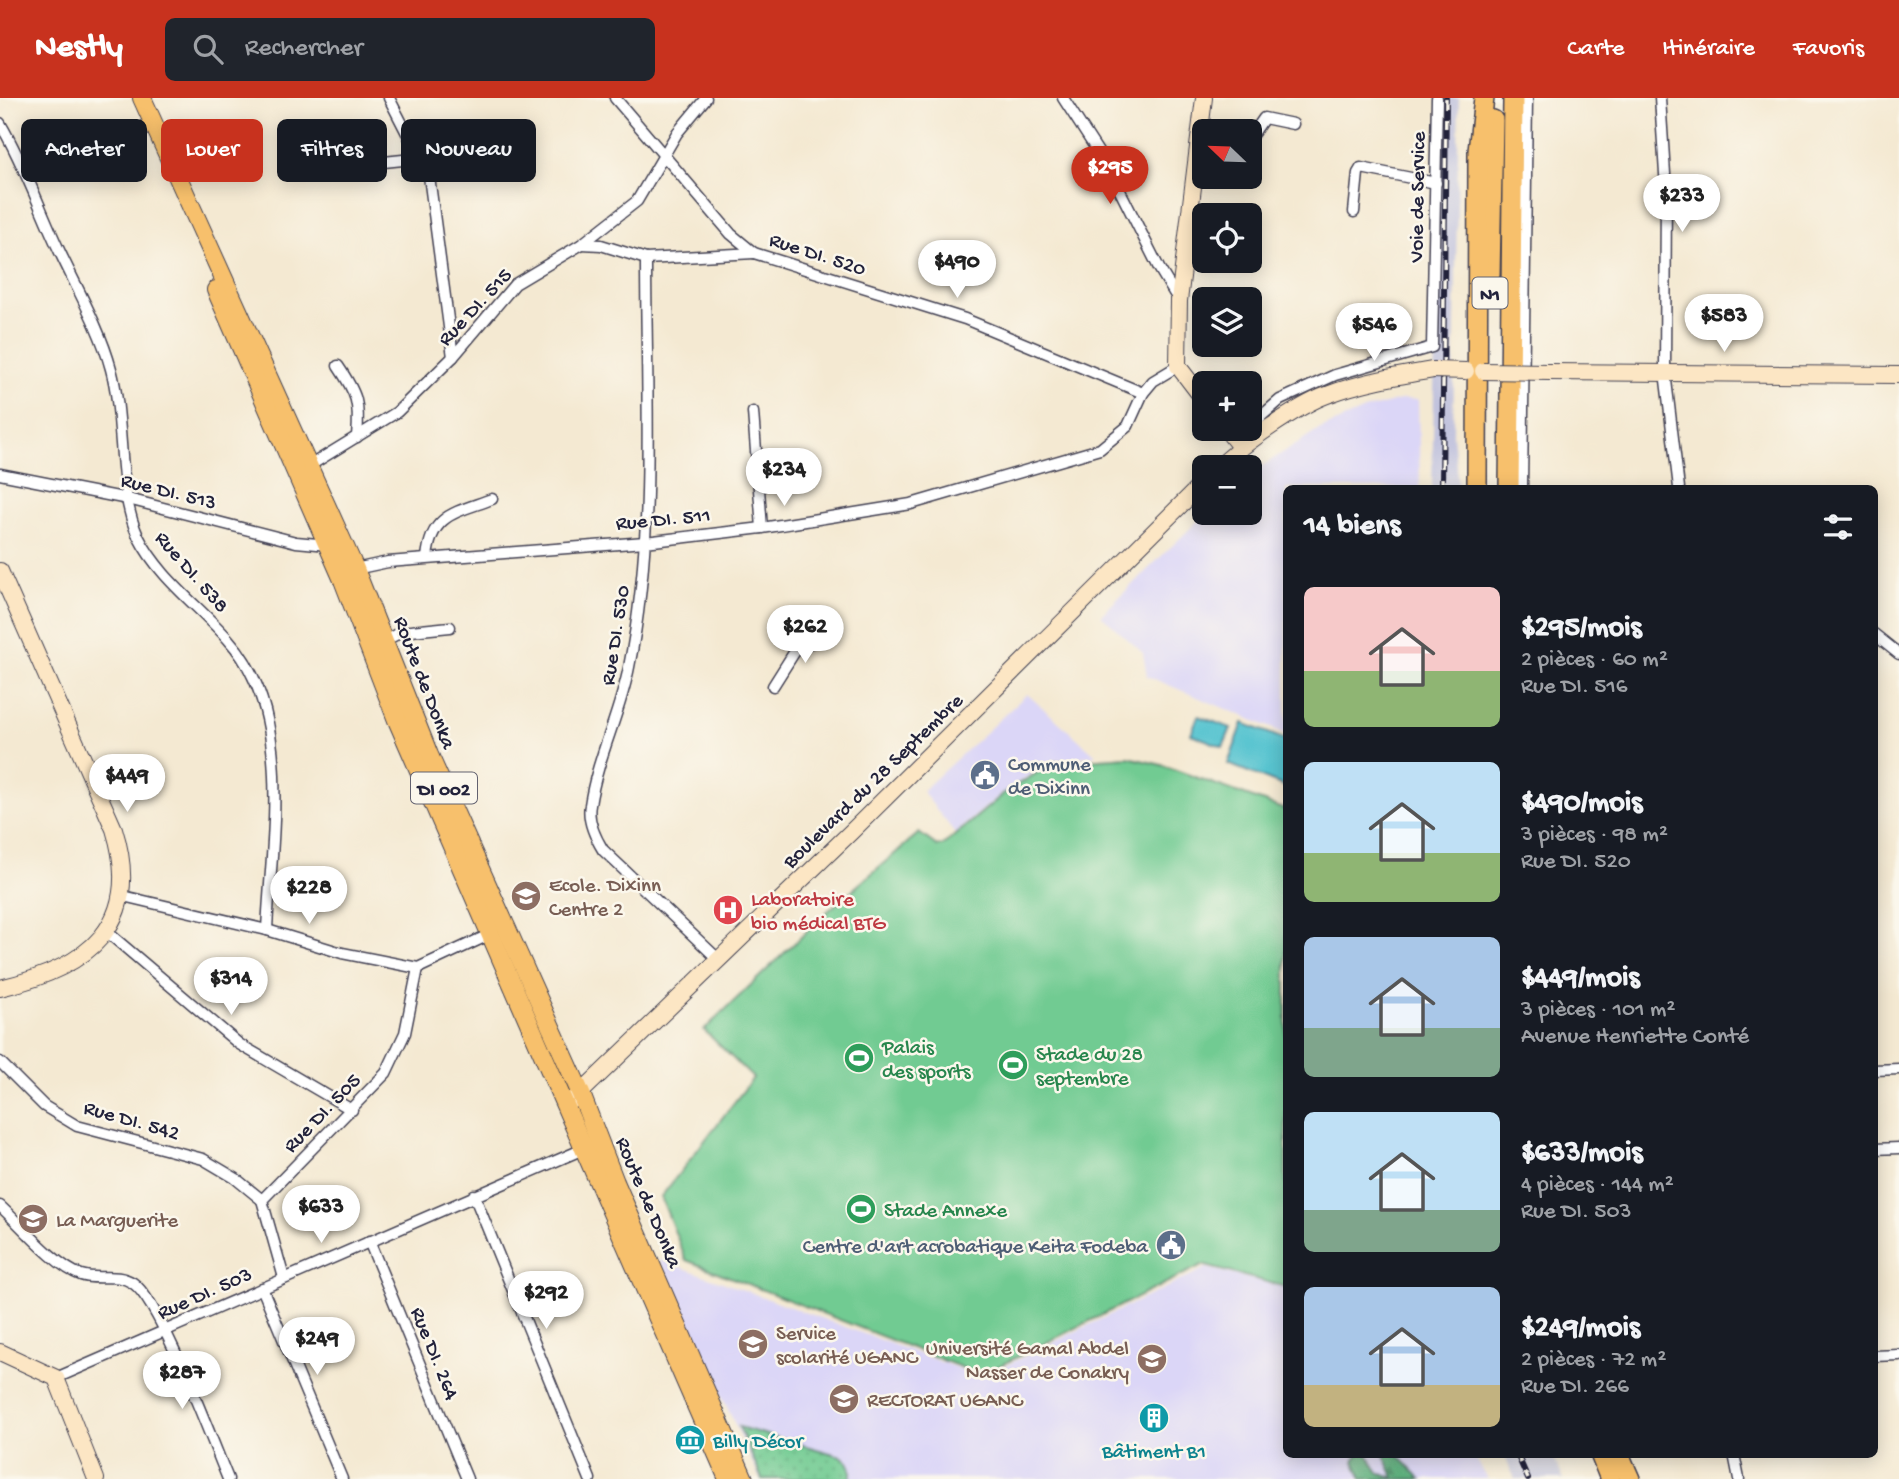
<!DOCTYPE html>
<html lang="fr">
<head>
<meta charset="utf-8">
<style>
  :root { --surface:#171b24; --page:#20242c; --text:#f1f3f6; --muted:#9ea1a6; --accent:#c8321e }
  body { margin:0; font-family:"Gochi Hand",sans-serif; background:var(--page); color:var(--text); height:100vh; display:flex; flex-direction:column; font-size:26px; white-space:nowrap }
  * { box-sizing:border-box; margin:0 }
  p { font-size:23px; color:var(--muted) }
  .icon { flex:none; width:38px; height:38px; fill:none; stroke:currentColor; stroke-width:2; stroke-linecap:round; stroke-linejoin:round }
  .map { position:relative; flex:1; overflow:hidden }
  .side { position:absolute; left:1283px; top:387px; width:595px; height:973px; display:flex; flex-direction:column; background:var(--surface); border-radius:10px; box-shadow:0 4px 18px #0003 }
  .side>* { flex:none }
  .banner { position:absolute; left:21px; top:21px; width:665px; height:63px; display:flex; gap:14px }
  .needle { width:46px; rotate:293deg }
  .buttons { position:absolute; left:1192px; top:21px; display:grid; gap:14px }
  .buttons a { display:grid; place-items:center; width:70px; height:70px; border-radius:10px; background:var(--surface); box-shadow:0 4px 18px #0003; font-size:35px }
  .price { position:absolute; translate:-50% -60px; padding:0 16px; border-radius:24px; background:#fff; color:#222; font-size:23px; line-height:46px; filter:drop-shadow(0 2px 4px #0008) }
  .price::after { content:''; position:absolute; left:50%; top:42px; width:21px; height:16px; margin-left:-10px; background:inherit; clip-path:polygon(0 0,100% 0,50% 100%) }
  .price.active { background:var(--accent); color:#fff }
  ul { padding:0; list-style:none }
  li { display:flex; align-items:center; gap:21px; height:175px; padding:0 21px }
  li span { display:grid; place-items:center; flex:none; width:196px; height:140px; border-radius:10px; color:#555 }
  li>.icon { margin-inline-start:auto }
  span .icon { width:84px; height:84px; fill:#fffc; stroke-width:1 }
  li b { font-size:30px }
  h2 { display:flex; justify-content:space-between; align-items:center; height:84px; padding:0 21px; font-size:30px }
  .pill { padding:0 24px; border-radius:10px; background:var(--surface); box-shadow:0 4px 18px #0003; font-size:24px; line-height:63px }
  .pill.active { background:var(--accent); color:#fff }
  header { display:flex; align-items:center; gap:42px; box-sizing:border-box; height:98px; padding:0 35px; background:var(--accent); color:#fff }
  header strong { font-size:33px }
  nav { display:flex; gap:38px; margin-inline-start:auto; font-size:24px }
  .search { width:490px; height:63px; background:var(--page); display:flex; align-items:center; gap:18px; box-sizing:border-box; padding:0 24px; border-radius:10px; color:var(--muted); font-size:26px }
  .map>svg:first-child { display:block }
  .built { fill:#dbd6f7 }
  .railway { fill:#c1c2dd }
  .forest { fill:url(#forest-firs); stroke:#3f685c; stroke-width:2 }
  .park { fill:url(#park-dots); stroke:#4a7666; stroke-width:2 }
  .pitch { fill:#71cb92; stroke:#4a7666; stroke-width:2 }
  .water { fill:#58c4d0; stroke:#3d7386; stroke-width:2 }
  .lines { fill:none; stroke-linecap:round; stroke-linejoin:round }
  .street-casing { stroke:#424052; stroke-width:13 }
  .secondary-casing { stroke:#424052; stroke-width:18 }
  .primary-casing { stroke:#424052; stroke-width:20 }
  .highway-casing { stroke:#424052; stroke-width:22 }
  .street { stroke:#fff; stroke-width:10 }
  .secondary { stroke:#fce6c4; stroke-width:16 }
  .primary { stroke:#f7c06c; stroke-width:18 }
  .highway { stroke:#f7c06c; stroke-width:19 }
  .rail-casing { stroke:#22223b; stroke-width:6 }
  .rail { stroke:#fbf7ec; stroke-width:3.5; stroke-dasharray:10; stroke-linecap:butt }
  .secondary-bridge-casing { stroke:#424052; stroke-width:18; stroke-linecap:butt }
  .secondary-bridge { stroke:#fce6c4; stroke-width:16 }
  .labels { text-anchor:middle; stroke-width:5; stroke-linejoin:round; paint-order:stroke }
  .shield { fill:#fbf7ec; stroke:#636270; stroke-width:2 }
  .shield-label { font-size:19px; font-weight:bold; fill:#22223b }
  .street-label { font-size:21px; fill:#22223b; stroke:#fbf7ec }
  .service-label { font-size:21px; fill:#4e5e75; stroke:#fbf7ec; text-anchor:start }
  .education-label { font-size:21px; fill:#785e54; stroke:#fbf7ec; text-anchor:start }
  .health-label { font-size:21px; fill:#be3a42; stroke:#fbf7ec; text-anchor:start }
  .leisure-label { font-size:21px; fill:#27864d; stroke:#fbf7ec; text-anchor:start }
  .culture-label { font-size:21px; fill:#0d838f; stroke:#fbf7ec; text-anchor:start }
</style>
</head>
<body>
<header>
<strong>Nestly</strong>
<div class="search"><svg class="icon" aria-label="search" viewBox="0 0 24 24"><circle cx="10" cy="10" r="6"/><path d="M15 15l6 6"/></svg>Rechercher</div>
<nav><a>Carte</a><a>Itinéraire</a><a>Favoris</a></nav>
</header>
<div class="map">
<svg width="1899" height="1381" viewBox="0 0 1899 1381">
  <defs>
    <pattern id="forest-firs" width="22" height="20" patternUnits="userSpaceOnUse" patternTransform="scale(1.75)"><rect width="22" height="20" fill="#5caf7c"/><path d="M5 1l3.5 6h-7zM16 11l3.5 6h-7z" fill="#4c8e67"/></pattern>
    <pattern id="park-dots" width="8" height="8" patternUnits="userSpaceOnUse" patternTransform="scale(1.75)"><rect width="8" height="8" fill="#71cb92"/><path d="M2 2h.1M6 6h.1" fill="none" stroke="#62ae7f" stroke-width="1.8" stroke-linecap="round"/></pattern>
  </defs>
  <rect width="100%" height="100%" fill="#fbf7ec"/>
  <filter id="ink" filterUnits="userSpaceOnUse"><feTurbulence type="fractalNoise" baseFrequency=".0143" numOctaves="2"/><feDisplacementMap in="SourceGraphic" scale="14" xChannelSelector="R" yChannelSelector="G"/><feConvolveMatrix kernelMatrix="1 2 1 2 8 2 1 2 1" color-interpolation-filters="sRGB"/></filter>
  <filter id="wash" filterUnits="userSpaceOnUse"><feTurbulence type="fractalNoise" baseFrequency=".00686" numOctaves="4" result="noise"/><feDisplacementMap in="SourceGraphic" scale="28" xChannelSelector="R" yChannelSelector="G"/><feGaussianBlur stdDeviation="1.57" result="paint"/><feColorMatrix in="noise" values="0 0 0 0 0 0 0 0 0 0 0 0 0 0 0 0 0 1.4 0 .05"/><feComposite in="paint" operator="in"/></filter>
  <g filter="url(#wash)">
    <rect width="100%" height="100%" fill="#f4e9d2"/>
    <g class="built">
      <polygon points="1404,301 1418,302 1420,390 1286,390 1286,636 1147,578 1143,555 1101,517 1206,415 1250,415 1250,378 1259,370 1316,333 1364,312"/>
      <polygon points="1027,596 1096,657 1054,662 1006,692 955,735 922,693"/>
      <polygon points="659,1161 982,1279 1206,1170 1286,1190 1286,1356 1473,1356 1488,1381 760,1381"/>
    </g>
    <g class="railway">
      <polygon points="1440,0 1459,0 1453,336 1458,390 1432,390"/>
      <polygon points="1504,1356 1551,1356 1564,1381 1515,1381"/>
    </g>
    <polygon class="forest" points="1359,1356 1368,1356 1379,1375 1394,1380 1384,1356 1397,1356 1421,1381 1362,1381 1354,1363"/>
    <path class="park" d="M 739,1329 L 841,1358 C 850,1363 853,1370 850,1381 L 762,1381 Z"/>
    <polygon class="pitch" points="1128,659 1162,667 1286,712 1286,1189 1202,1167 981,1277 686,1162 661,1099 753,980 704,932 829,812 919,735 937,748 942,748 1007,693 1055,664"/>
    <g class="water">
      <polygon points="1198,618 1231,630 1223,649 1191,636"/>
      <polygon points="1243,625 1286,642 1286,689 1228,666"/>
    </g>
  </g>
  <g filter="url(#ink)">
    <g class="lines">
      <g class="street-casing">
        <g id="street">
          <polyline points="389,0 429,78 453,259"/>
          <polyline points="615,0 731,136 754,155 965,221 1143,295"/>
          <polyline points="1063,0 1109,71 1159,170 1179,203"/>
          <polyline points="1660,0 1666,91 1665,274 1679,390"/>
          <path d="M 0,25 C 23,64 39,109 58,150 C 76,189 100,230 111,271 C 125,322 117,393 138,438 C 159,480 198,507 228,541 C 295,614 271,742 267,832"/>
          <polyline points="1199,30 1213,33"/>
          <polyline points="1250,40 1264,20 1293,26"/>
          <polyline points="317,71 422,60"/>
          <polyline points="1354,114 1358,75 1361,70 1436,85"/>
          <polyline points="582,146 601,147 646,161 754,155"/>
          <path d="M 646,161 C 646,296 656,436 629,569 C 620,616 597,660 590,707 C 587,723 595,739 603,752 L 718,861"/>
          <path d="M 338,268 C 357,296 360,305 357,339"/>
          <polyline points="753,314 762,430"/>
          <polyline points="1250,328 1280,302 1335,277 1432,249 1437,0"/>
          <polyline points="309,368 397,314 453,259 515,186 582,146 637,103 677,35 706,0"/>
          <polyline points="0,376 128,401 296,444 328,447"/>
          <polyline points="1522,390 1527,0"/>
          <path d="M 427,460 C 431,416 455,415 492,401"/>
          <polyline points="355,471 388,464 645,444 762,430 911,406 1100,351 1128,328 1143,295 1153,283 1178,268"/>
          <polyline points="1874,536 1899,556"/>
          <polyline points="386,542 401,534 450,529"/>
          <polyline points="773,588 797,550 830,537"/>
          <polyline points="123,798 267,832 342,855 418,870 493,835"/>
          <polyline points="106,833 239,946 352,1012"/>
          <polyline points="0,964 44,1008 77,1028 203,1061 235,1080 262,1102"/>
          <polyline points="1874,972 1899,971"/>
          <polyline points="1874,1051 1899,1050"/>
          <polyline points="474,1097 590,1381"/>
          <path d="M 0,1108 C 21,1127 55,1168 81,1177 C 98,1183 116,1174 133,1185 C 161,1204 212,1343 228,1381"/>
          <polyline points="369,1143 467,1381"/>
          <polyline points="284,1180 262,1102 386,975 405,935 418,870"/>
          <polyline points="262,1190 342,1381"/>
          <polyline points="1874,1258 1899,1257"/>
          <polyline points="56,1280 588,1049"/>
          <polyline points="1734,1356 1739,1381"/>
        </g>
      </g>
      <g class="secondary-casing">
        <g id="secondary">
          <polyline points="1204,0 1179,203 1178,268 1204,302"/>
          <polyline points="1549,274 1899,277"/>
          <polyline points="1226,331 1240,349"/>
          <path d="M 1219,369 C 1242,347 1297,308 1327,297 C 1361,284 1397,278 1433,272"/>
          <path d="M 0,473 L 114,731 C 144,827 88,870 0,890"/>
          <polyline points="573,1002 851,734 1204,384"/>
          <polyline points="0,1254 56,1280 96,1381"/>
        </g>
      </g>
      <g class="primary-casing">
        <g id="primary">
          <polyline points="142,0 355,471 429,657 581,996 615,1084 744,1381"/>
          <polyline points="216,192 343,482 397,622 728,1381"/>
        </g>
      </g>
      <g class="highway-casing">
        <g id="highway">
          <polyline points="1490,177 1493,22"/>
          <polyline points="1477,390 1478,53 1484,0"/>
          <polyline points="1509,390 1513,0"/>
          <polyline points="1600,1356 1610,1381"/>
          <polyline points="1619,1356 1630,1381"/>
        </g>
      </g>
      <use href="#street" class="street"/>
      <use href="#secondary" class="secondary"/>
      <use href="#primary" class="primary"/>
      <use href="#highway" class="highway"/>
      <g class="rail-casing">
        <g id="rail">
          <polyline points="1442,390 1446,0"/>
          <polyline points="1517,1356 1528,1381"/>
        </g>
      </g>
      <use href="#rail" class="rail"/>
      <g class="secondary-bridge-casing">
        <g id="secondary-bridge">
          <polyline points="1433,272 1466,273"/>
          <polyline points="1483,273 1549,274"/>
        </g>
      </g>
      <use href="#secondary-bridge" class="secondary-bridge"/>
    </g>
  </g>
  <defs>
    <g id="civic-disc" transform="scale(1.575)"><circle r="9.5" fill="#5c6f8a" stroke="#fbf7ec"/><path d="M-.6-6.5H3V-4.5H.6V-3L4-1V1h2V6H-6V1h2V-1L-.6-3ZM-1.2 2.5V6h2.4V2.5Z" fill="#fff"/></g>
    <g id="school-disc" transform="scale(1.575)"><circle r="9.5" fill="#8d6e63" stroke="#fbf7ec"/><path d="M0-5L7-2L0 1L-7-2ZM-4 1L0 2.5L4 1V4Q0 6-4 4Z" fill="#fff"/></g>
    <g id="hospital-disc" transform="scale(1.575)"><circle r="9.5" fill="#e0444e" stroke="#fbf7ec"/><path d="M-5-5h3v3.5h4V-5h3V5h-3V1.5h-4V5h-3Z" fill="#fff"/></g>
    <g id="stadium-disc" transform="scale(1.575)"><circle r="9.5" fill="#2e9e5b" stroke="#fbf7ec"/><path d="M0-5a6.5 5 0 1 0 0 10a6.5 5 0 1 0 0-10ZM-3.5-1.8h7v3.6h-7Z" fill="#fff"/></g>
    <g id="university-disc" transform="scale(1.575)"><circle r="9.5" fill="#8d6e63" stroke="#fbf7ec"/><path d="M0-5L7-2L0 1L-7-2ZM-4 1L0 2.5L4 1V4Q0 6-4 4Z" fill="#fff"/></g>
    <g id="building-disc" transform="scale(1.575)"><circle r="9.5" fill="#0f9aa8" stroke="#fbf7ec"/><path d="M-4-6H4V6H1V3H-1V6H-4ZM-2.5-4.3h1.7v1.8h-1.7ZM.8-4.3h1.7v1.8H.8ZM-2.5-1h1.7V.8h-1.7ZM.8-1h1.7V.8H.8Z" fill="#fff"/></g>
    <g id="museum-disc" transform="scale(1.575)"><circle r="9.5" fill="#0f9aa8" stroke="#fbf7ec"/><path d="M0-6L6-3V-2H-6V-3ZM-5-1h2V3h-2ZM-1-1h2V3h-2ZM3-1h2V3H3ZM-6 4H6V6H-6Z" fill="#fff"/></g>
  </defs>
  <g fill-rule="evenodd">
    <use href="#civic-disc" x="985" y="677"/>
    <use href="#school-disc" x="526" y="798"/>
    <use href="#hospital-disc" x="728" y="812"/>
    <use href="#stadium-disc" x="859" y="960"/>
    <use href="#stadium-disc" x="1013" y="967"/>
    <use href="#stadium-disc" x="861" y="1111"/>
    <use href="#school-disc" x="33" y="1121"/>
    <use href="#civic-disc" x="1171" y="1147"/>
    <use href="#university-disc" x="753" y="1246"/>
    <use href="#university-disc" x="1152" y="1261"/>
    <use href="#university-disc" x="844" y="1301"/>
    <use href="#building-disc" x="1154" y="1320"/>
    <use href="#museum-disc" x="690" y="1342"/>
  </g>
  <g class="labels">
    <g class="shield">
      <rect x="1472.5" y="179.5" width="35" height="31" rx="5"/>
      <rect x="411" y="674.5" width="66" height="31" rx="5"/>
    </g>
    <g class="shield-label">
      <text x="1490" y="202">N1</text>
      <text x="444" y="697">DI 002</text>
    </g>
    <g class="street-label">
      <text transform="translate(1416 99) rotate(-89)" y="7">Voie de Service</text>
      <text transform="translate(818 155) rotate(18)" y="7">Rue DI. 520</text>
      <text transform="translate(474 208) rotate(-47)" y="7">Rue DI. 515</text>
      <text transform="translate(169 392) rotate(14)" y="7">Rue DI. 513</text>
      <text transform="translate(663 420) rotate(-5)" y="7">Rue DI. 511</text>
      <text transform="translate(193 473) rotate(49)" y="7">Rue DI. 538</text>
      <text transform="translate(614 537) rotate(-81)" y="7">Rue DI. 530</text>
      <text transform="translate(426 584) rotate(69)" y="7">Route de Donka</text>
      <text transform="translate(872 682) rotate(-44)" y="7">Boulevard du 28 Septembre</text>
      <text transform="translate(321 1014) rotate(-46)" y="7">Rue DI. 505</text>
      <text transform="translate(132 1021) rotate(16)" y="7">Rue DI. 542</text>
      <text transform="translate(650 1104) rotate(67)" y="7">Route de Donka</text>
      <text transform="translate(204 1194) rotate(-24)" y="7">Rue DI. 503</text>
      <text transform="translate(436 1255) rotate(68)" y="7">Rue DI. 264</text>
    </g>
    <g class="service-label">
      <text x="1008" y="672">Commune<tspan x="1008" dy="24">de Dixinn</tspan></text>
      <text x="1148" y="1154" text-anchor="end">Centre d'art acrobatique Keita Fodeba</text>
    </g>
    <g class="education-label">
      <text x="549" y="793">Ecole. Dixinn<tspan x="549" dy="24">Centre 2</tspan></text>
      <text x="56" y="1128">La Marguerite</text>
      <text x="776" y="1241">Service<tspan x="776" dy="24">scolarité UGANC</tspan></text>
      <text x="1129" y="1256" text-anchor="end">Université Gamal Abdel<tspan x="1129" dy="24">Nasser de Conakry</tspan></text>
      <text x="867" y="1308">RECTORAT UGANC</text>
    </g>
    <g class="health-label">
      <text x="751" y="807">Laboratoire<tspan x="751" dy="24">bio médical BTG</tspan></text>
    </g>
    <g class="leisure-label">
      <text x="882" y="955">Palais<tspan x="882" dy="24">des sports</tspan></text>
      <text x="1036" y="962">Stade du 28<tspan x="1036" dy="24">septembre</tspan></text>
      <text x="884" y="1118">Stade Annexe</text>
    </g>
    <g class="culture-label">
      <text x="713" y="1349">Billy Décor</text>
      <text x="1154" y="1359" text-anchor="middle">Bâtiment B1</text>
    </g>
  </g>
</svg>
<div class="buttons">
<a><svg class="needle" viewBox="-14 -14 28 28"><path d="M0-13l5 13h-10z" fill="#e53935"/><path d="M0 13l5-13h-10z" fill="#9ea1a6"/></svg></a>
<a><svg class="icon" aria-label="locate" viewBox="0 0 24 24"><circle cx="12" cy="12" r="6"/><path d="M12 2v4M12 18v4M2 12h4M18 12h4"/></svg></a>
<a><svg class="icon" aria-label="layers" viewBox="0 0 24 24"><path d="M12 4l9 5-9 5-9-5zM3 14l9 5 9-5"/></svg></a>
<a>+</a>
<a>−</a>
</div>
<b class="price active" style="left:1110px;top:108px">$295</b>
<b class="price" style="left:1682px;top:136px">$233</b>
<b class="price" style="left:957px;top:202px">$490</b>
<b class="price" style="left:1724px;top:256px">$583</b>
<b class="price" style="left:1374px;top:265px">$546</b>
<b class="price" style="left:784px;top:410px">$234</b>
<b class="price" style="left:805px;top:567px">$262</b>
<b class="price" style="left:127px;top:716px">$449</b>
<b class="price" style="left:309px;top:828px">$228</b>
<b class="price" style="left:231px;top:919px">$314</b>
<b class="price" style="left:321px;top:1147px">$633</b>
<b class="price" style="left:546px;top:1233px">$292</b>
<b class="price" style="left:317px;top:1279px">$249</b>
<b class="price" style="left:182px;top:1313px">$287</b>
<div class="banner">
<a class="pill">Acheter</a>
<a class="pill active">Louer</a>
<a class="pill">Filtres</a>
<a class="pill">Nouveau</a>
</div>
<section class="side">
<h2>14 biens<svg class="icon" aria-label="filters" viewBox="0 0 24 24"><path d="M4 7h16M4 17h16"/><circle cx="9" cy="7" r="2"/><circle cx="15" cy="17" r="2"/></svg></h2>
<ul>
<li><span style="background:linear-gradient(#f6c9c9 60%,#8fb573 0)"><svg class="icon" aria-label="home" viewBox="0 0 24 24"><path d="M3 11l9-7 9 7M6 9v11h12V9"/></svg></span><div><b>$295/mois</b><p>2 pièces · 60 m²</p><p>Rue DI. 516</p></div></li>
<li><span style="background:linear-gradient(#bfe0f5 65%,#8fb573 0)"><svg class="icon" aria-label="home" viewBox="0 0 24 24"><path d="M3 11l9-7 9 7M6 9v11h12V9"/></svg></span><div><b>$490/mois</b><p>3 pièces · 98 m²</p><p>Rue DI. 520</p></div></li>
<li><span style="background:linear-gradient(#a9c7e8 65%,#7fa58c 0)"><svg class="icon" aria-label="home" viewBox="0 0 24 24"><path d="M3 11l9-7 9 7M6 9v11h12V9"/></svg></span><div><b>$449/mois</b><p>3 pièces · 101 m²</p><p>Avenue Henriette Conté</p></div></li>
<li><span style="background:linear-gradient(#bfe0f5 70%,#7fa58c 0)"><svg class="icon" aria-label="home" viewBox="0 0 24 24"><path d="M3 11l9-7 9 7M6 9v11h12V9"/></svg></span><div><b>$633/mois</b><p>4 pièces · 144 m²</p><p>Rue DI. 503</p></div></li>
<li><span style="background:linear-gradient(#a9c7e8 70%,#c2b280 0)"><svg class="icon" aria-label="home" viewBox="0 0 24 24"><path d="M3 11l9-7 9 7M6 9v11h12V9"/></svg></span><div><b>$249/mois</b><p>2 pièces · 72 m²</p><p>Rue DI. 266</p></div></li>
</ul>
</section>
</div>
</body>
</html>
